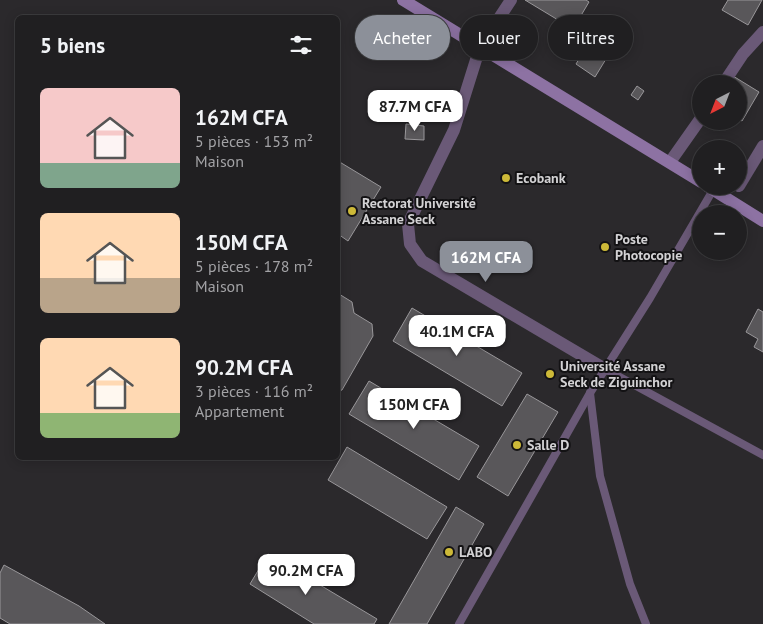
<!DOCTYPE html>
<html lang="fr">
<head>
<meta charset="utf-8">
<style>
  :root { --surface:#201f21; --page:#2d2c2e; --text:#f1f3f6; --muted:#a2a2a5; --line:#3d3d3f; --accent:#8c9099 }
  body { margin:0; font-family:"PT Sans",sans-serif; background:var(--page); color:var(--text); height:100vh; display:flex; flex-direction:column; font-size:19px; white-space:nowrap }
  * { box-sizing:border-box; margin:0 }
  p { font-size:16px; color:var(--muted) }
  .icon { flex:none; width:28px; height:28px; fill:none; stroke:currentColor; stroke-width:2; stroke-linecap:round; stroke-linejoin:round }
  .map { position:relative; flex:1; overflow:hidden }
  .details { position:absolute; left:15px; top:15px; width:325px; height:445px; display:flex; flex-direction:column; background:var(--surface); border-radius:8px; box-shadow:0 2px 12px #0003,0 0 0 1px var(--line) }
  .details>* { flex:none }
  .banner { position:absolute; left:355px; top:15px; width:332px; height:45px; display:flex; gap:10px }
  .needle { width:32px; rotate:222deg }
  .controls { position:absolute; left:692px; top:75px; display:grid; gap:10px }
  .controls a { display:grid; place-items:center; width:55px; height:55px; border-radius:50%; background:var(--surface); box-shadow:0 2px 12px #0003,0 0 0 1px var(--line); font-size:25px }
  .price { position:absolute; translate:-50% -42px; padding:0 11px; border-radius:10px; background:#fff; color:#222; font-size:16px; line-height:32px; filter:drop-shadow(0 1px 2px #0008) }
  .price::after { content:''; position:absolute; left:50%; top:30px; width:15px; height:11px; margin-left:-8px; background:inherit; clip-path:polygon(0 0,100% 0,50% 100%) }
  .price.selected { background:var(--accent); color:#fff }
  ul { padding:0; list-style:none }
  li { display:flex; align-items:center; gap:15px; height:125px; padding:0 25px }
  li span { display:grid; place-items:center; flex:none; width:140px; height:100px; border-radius:8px; color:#555 }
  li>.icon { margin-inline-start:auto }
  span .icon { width:60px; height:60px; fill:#fffc; stroke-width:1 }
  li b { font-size:21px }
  h2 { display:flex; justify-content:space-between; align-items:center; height:60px; padding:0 25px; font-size:21px }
  .chip { padding:0 18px; border-radius:22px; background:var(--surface); box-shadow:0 2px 12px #0003,0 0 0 1px var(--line); font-size:18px; line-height:45px }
  .chip.selected { background:var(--accent); color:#fff }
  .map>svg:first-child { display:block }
  .building { fill:#59575a; stroke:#99979a }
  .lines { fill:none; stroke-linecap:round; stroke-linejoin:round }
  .lane { stroke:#6a5977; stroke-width:8 }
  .street { stroke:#6a5977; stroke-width:12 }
  .secondary { stroke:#8d72a3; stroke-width:12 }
  .poi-dot { fill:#cdb938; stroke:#131214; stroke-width:2 }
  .labels { text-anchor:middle; stroke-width:4; stroke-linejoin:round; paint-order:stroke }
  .poi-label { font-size:14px; font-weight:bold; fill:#d3d2d4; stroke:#131214; text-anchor:start }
</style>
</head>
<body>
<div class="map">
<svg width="763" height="624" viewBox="0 0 763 624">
  <rect width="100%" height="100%" fill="#2b292c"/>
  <g class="building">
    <polygon points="525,0 586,0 589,2 573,29"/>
    <polygon points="728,0 762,0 748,25 722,10"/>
    <polygon points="587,46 606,59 595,77 576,64"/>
    <polygon points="733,76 759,92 742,121 739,119 739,84 728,84"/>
    <polygon points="637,86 644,91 638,100 631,95"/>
    <polygon points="406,124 424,126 424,140 405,139"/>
    <polygon points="338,161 381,187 348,241 338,234"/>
    <polygon points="339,294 352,302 354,313 372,324 373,336 342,390 338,391 338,295"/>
    <polygon points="412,308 522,373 502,406 393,341"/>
    <polygon points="758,309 763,312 763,352 754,347 758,339 746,332"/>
    <polygon points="369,381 479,446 459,480 349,414"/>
    <polygon points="527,394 558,412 508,496 477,477"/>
    <polygon points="347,447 447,507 427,539 328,480"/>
    <polygon points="456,507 484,524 427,624 389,624"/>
    <polygon points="268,554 377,619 374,624 314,624 250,584"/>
    <polygon points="4,565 79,606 105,624 10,624 0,618 0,573"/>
  </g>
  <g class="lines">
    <g class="lane">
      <polyline points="605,369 763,455"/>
      <polyline points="590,393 600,476 630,584 646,624"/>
      <polyline points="459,624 590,393 650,298 713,190"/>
    </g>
    <g class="street">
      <polyline points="511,0 480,47 454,130 408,224 410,244 422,261 605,369"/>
      <polyline points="723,84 743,54 763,32"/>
      <polyline points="670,162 701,118"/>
      <polyline points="739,186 763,146"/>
    </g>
    <g class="secondary">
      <polyline points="403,0 701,182"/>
      <polyline points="707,186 763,221"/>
    </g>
  </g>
  <g class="poi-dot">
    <circle cx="506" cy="178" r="5"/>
    <circle cx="352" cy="211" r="5"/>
    <circle cx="605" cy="247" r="5"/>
    <circle cx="550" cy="374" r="5"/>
    <circle cx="517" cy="445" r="5"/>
    <circle cx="449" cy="552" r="5"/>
  </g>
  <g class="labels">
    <g class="poi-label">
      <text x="516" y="183">Ecobank</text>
      <text x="362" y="208">Rectorat Université<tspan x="362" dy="16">Assane Seck</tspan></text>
      <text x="615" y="244">Poste<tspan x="615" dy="16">Photocopie</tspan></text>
      <text x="560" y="371">Université Assane<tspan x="560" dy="16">Seck de Ziguinchor</tspan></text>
      <text x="527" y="450">Salle D</text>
      <text x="459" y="557">LABO</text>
    </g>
  </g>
</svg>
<div class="controls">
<a><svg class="needle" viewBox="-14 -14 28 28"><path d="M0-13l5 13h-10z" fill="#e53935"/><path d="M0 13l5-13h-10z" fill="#a2a2a5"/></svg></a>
<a>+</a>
<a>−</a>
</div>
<b class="price" style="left:415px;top:132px">87.7M CFA</b>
<b class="price selected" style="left:486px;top:283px">162M CFA</b>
<b class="price" style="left:457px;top:357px">40.1M CFA</b>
<b class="price" style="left:414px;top:430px">150M CFA</b>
<b class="price" style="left:306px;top:596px">90.2M CFA</b>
<div class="banner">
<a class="chip selected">Acheter</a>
<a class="chip">Louer</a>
<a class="chip">Filtres</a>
</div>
<section class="details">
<h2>5 biens<svg class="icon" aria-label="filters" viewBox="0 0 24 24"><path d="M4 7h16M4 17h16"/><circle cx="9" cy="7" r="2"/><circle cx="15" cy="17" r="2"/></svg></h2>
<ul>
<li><span style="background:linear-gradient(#f6c9c9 75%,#7fa58c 0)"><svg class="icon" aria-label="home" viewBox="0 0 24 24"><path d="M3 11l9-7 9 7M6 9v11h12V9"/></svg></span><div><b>162M CFA</b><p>5 pièces · 153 m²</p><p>Maison</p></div></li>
<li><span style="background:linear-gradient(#ffd9b3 65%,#b9a48a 0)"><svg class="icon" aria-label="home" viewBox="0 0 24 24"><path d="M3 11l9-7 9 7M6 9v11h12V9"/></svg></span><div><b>150M CFA</b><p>5 pièces · 178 m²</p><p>Maison</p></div></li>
<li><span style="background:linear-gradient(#ffd9b3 75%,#8fb573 0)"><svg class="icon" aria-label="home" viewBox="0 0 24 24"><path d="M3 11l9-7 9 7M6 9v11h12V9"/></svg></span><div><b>90.2M CFA</b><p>3 pièces · 116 m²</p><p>Appartement</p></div></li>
</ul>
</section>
</div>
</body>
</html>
